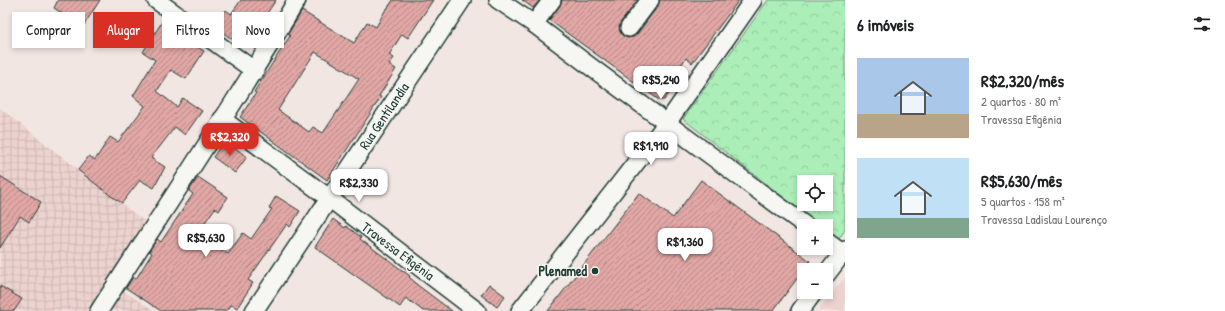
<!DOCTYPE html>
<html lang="pt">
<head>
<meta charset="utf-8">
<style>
  :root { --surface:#fff; --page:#f2f2f2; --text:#202124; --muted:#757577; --accent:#d93025 }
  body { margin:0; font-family:"Patrick Hand",sans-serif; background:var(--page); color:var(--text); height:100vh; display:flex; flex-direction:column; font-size:15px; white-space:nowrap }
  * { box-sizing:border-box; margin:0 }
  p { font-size:13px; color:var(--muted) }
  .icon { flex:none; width:22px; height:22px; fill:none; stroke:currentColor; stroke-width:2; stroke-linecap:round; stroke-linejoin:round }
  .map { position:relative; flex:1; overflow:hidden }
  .panel { display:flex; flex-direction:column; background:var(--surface); width:380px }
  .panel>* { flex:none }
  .top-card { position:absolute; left:12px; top:12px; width:380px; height:36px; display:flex; gap:8px }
  .fabs { position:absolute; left:797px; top:175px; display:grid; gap:8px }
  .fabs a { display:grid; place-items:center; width:36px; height:36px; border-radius:0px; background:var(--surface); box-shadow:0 2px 6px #0003; font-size:20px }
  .price { position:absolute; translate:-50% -34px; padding:0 9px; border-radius:8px; background:#fff; color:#222; font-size:13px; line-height:26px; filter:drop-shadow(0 1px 2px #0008) }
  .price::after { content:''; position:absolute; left:50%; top:24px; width:12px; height:9px; margin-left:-6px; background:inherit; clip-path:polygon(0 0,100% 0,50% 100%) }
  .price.selected { background:var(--accent); color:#fff }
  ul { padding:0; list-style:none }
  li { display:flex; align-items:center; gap:12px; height:100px; padding:0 12px }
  li span { display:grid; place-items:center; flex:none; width:112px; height:80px; border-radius:0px; color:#555 }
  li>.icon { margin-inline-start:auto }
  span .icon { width:48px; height:48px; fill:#fffc; stroke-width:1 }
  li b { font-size:17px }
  h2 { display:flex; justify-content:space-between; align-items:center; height:48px; padding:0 12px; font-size:17px }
  .pill { padding:0 14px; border-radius:0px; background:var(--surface); box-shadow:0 2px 6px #0003; font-size:14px; line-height:36px }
  .pill.selected { background:var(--accent); color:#fff }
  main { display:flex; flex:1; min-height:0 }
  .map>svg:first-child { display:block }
  .built { fill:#edd3d0 }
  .industrial { fill:url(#industrial-grid) }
  .forest { fill:url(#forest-crowns); stroke:#659676; fill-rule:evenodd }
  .building { fill:url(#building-hatch); stroke:#1f3d34; fill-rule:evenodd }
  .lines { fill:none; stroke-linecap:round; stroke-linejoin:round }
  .street-casing { stroke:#1f3d34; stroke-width:20 }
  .street { stroke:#f6f6f2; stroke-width:17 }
  .poi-dot { fill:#1f3d34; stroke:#f6f6f2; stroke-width:1.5 }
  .labels { text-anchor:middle; stroke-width:3; stroke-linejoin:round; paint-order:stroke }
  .street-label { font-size:14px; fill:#1f3d34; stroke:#f6f6f2 }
  .poi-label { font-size:14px; font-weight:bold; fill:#1f3d34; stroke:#f6f6f2; text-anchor:end }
</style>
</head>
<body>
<main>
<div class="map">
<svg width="845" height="311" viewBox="0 0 845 311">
  <defs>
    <pattern id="industrial-grid" width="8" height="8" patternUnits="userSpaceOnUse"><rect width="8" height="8" fill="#edd3d0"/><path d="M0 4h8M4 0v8" fill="none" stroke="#cbb6b3"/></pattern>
    <pattern id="forest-crowns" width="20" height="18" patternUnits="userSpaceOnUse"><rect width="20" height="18" fill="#abeeb8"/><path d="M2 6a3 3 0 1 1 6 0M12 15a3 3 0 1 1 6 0" fill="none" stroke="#93cd9f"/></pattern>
    <pattern id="building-hatch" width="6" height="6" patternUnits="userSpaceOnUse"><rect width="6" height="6" fill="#e1a7a5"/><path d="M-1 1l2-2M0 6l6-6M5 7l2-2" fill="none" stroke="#b68987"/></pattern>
  </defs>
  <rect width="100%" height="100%" fill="#f2e6e3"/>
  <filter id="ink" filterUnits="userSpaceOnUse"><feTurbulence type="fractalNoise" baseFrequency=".025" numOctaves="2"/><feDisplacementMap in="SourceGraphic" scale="8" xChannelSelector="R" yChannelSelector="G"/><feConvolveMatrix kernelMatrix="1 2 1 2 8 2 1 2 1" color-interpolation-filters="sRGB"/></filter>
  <g filter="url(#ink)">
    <polygon class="built" points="844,278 845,279 845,311 818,311"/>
    <polygon class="industrial" points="0,108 149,225 111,283 155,311 0,311"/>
    <path class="forest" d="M 768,0 L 845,0 L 845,230 L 838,240 L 826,231 L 826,226 L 820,226 L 683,119 ZM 804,182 L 826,182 L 826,204 L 804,204 Z"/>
    <g class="building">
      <polygon points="58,0 100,0 82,28 71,21 72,20 54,8"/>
      <polygon points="241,0 276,0 263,19 260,17 240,45 214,26 226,10 231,14"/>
      <path d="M 393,0 L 433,0 L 408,38 L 402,34 L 389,55 L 394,58 L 389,65 L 396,69 L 379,96 L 381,97 L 327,180 L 240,117 L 256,93 L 254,92 L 290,36 L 288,34 L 302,11 L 354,43 L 367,22 L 376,27 L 386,9 L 387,9 ZM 315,52 L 359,79 L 323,133 L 313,127 L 309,132 L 278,110 Z"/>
      <polygon points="522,0 540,0 533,8"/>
      <polygon points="562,0 638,0 621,22 619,26 620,32 623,36 628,38 633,37 637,34 658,6 660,0 739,0 692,63 686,58 673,77 679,81 664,100 659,100 549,20 560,6"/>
      <polygon points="162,22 175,30 173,32 204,51 186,79 171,70 157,91 177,107 183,98 202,111 185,135 175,127 151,158 165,167 154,188 140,180 122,203 111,196 78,170 89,156 95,160 110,137 118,142 145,106 133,96 155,60 143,52"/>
      <polygon points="225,140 247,157 235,173 213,157"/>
      <polygon points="0,176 41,202 29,222 20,216 0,248"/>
      <polygon points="198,177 228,197 219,211 215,208 201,228 211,235 208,241 228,254 243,233 251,239 272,209 269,208 276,196 300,211 290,227 287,224 248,280 253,283 237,308 231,305 227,311 161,311 126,288 133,277 136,279 152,253 149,251 157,239 161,242 193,194 189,191"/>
      <polygon points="701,180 810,261 773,311 548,311 639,193 673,218"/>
      <polygon points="333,219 345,228 346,226 361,237 360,239 410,276 409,277 416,283 416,284 452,311 423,311 406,298 400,307 315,247"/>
      <polygon points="489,284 505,296 497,307 481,295"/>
      <polygon points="0,286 22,299 14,311 0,311"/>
    </g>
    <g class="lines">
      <g class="street-casing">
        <g id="street">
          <polyline points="156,0 255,71"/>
          <polyline points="498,0 534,24 595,70 806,226"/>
          <polyline points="534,24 552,0"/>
          <polyline points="629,28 650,0"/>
          <polyline points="222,119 329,198 477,311"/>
          <polyline points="826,241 845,255"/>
          <polyline points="826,275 845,250"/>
          <path d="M 99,311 C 165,208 234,105 297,0"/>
          <polyline points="254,311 462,0"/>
          <polyline points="520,311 667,123 753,0"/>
          <polyline points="800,311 814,292"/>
        </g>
      </g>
      <use href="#street" class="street"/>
    </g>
  </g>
  <circle class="poi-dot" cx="595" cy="271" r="4"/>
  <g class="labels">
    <g class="street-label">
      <text transform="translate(384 116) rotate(-56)" y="5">Rua Gentilandia</text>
      <text transform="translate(398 251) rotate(37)" y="5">Travessa Efigênia</text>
    </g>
    <g class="poi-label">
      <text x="587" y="276">Plenamed</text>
    </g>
  </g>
</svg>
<div class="fabs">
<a><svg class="icon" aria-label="locate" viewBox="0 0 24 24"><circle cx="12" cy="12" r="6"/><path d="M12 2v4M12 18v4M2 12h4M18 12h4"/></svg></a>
<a>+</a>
<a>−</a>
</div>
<b class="price" style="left:661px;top:100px">R$5,240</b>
<b class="price selected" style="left:230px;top:157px">R$2,320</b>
<b class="price" style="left:651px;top:166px">R$1,910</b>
<b class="price" style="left:359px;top:203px">R$2,330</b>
<b class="price" style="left:206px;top:258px">R$5,630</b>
<b class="price" style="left:685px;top:262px">R$1,360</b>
<div class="top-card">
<a class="pill">Comprar</a>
<a class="pill selected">Alugar</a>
<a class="pill">Filtros</a>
<a class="pill">Novo</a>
</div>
</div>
<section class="panel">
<h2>6 imóveis<svg class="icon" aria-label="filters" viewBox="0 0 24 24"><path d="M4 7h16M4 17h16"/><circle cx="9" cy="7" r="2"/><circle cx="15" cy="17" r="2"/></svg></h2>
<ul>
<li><span style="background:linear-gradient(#a9c7e8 70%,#b9a48a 0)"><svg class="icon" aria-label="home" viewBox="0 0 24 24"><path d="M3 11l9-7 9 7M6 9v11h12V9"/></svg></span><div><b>R$2,320/mês</b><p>2 quartos · 80 m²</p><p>Travessa Efigênia</p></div></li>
<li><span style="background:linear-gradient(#bfe0f5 75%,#7fa58c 0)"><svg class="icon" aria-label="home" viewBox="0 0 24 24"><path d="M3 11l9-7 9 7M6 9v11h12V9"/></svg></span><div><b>R$5,630/mês</b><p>5 quartos · 158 m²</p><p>Travessa Ladislau Lourenço</p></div></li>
</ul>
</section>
</main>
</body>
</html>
